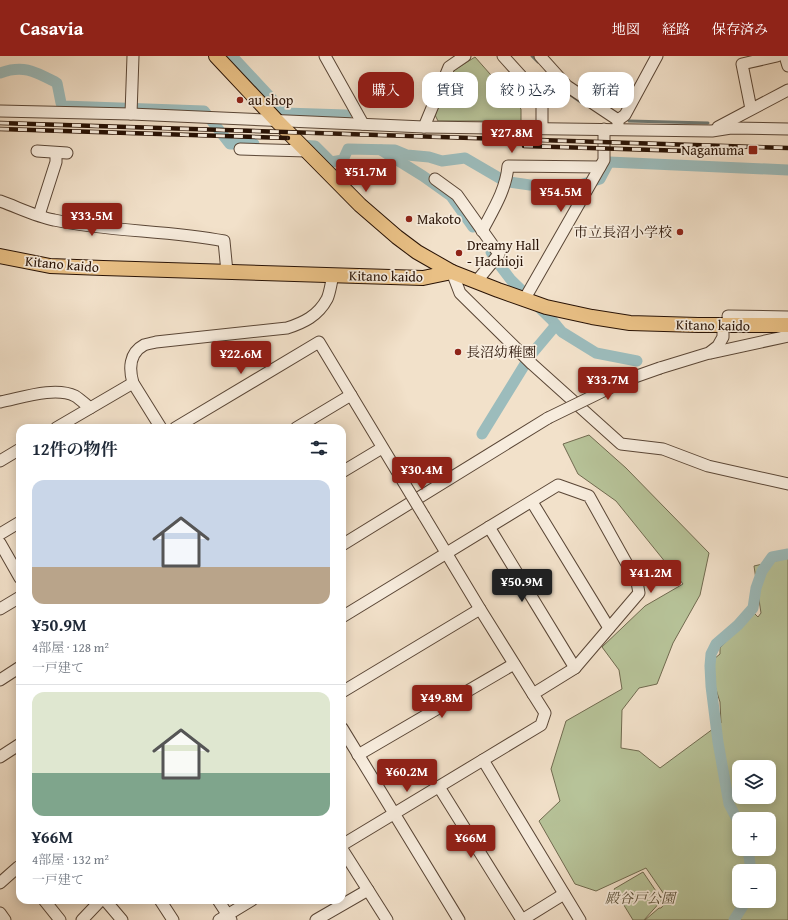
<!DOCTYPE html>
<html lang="ja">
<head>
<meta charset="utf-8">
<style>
  :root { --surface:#fff; --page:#f2f2f3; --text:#1f2937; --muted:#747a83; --line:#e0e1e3; --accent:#8f2418 }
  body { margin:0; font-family:"Gentium Book Plus","Noto Serif JP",serif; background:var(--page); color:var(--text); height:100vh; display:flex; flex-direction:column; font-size:15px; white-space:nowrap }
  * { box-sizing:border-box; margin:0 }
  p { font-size:13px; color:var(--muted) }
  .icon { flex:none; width:22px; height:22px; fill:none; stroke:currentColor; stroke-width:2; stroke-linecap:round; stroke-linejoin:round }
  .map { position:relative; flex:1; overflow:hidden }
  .drawer { position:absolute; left:16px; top:368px; width:330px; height:480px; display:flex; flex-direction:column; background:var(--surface); border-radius:12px; box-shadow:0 2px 10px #0003 }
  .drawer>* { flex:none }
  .hud { position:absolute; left:358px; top:16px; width:370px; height:36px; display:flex; gap:8px }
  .controls { position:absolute; left:732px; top:704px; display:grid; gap:8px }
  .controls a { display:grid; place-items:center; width:44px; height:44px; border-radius:8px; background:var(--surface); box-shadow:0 2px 10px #0003; font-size:20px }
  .price { position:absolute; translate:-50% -34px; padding:0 9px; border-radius:4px; background:var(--accent); color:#fff; font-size:13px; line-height:26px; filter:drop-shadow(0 1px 2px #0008) }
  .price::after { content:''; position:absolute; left:50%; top:24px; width:12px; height:9px; margin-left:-6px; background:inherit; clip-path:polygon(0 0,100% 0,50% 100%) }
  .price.active { background:#222; color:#fff }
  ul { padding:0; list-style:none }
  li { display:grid; align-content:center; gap:8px; height:212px; padding:0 16px }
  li+li { border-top:1px solid var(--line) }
  li span { display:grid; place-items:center; height:124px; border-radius:12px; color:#555 }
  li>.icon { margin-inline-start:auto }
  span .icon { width:72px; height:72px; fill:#fffc; stroke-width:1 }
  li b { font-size:17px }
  h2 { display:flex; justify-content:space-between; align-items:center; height:48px; padding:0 16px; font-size:17px }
  .pill { padding:0 14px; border-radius:12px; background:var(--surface); box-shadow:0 2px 10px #0003; font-size:14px; line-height:36px }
  .pill.active { background:var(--accent); color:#fff }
  header { display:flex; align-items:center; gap:24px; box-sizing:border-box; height:56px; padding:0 20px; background:var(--accent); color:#fff }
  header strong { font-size:19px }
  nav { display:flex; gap:22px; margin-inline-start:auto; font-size:14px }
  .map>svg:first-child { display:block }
  .green { fill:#b7c399; stroke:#706a4f; fill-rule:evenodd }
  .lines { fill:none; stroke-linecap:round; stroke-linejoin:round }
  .stream { stroke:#6e7873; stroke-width:3 }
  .canal { stroke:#9cbcbc; stroke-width:11 }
  .minor-casing { stroke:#5a4636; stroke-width:13 }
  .major-casing { stroke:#281205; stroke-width:16 }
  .minor { stroke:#f7ecdd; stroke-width:11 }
  .major { stroke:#e9c085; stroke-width:14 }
  .rail-casing { stroke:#281205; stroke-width:4.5 }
  .rail { stroke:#f7ecdd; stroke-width:3; stroke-dasharray:9; stroke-linecap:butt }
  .minor-bridge-casing { stroke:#5a4636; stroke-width:13; stroke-linecap:butt }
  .minor-bridge { stroke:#f7ecdd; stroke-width:11 }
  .poi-dot { fill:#8f2418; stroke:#f7ecdd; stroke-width:1.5 }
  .labels { text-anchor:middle; stroke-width:3.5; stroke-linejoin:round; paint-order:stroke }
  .poi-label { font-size:14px; fill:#281205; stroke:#f7ecdd; text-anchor:start }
  .street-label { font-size:14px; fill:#281205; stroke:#f7ecdd }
  .park-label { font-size:14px; font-style:italic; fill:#5a5039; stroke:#f7ecdd }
</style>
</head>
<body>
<header>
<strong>Casavia</strong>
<nav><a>地図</a><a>経路</a><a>保存済み</a></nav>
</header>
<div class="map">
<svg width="788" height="864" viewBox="0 0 788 864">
  <rect width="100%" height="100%" fill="#f2e1ca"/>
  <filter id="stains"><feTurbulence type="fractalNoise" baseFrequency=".005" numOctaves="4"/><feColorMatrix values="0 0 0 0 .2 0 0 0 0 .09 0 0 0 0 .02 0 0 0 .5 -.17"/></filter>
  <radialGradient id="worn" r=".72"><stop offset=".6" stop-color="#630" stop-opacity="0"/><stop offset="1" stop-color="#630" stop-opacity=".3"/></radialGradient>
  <g class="green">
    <polygon points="475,1 521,53 521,65 438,65 435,59 453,15"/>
    <path d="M 589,379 L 626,412 L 709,497 L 700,539 L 673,587 L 657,628 L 639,632 L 622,654 L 621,692 L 639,695 L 660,712 L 721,667 L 720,646 L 708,608 L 720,598 L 720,592 L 754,557 L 758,561 L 761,557 L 754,510 L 788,502 L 788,864 L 645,864 L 659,852 L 661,852 L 668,844 L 646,812 L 596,835 L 575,828 L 539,765 L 560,745 L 551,713 L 566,665 L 622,633 L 619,614 L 602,591 L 645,550 L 683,528 L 616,445 L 578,418 L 563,388 ZM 739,711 L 769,711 L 769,741 L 739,741 ZM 739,763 L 769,763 L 769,793 L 739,793 ZM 739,815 L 769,815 L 769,845 L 739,845 Z"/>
    <polygon points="643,816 662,844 644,864 633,864 614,833"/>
  </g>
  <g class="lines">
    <g class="stream">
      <polyline points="532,0 538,6"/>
      <polyline points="565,35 585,49"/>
      <polyline points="629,65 708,67"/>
    </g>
    <g class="canal">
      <polyline points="232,0 285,57 346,59"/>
      <path d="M 0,17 C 24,8 36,16 57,27 L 61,47 L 63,50 L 204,55 L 230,88 L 254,88"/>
      <polyline points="297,89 315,90 331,106 343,104 348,93 395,94 407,99 429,101 442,105 465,102 501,123 509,126 530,129 580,129 600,123 609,106 788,114"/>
      <polyline points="381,94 423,120 451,140 473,171"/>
      <polyline points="491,196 498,207 511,224 551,263 562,276 596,297 637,305"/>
      <polyline points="482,378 530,300 556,269"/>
      <polyline points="739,767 729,748 718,686 711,630 710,610 711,598 716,588 738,569 753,552 756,532 762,515 772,501 788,498"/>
      <polyline points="748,793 751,815"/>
      <polyline points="734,864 746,845"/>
    </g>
    <g class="minor-casing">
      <g id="minor">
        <polyline points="325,0 363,68"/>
        <polyline points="503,0 542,43 542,72"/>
        <polyline points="540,0 567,30 618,64"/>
        <polyline points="785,0 788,10"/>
        <polyline points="751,53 742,8 777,0"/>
        <polyline points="0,55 131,58 424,71 712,75 731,72 788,73"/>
        <polyline points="131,58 133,0"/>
        <polyline points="424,71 449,11 465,0"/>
        <polyline points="618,71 618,64 625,59 657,0"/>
        <polyline points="718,71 788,34"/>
        <polyline points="240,93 307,95"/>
        <polyline points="37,95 67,97"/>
        <polyline points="435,123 457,139 499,198 476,226"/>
        <path d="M 0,145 C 17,151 37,161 54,164 C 110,176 168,174 224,185 L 227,216"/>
        <polyline points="39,159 56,106 56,97"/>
        <path d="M 482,175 C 493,154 506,134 508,110 L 600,111"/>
        <polyline points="452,216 460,237 532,308 621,388 663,393 708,410 788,428"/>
        <polyline points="524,244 604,104 604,73"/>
        <polyline points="728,260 788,261"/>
        <polyline points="711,297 788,280"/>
        <polyline points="660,312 709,297 718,290 723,281 723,269"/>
        <path d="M 0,346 C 21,342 55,330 75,340 C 80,343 85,348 90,352"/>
        <polyline points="56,372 133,327"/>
        <path d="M 161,372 L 133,327 C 129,313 129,297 144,289 C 147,288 152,287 156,286 L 287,272 C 303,267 318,260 327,243 C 330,237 331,227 333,219"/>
        <polyline points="175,372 319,286 401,422"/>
        <polyline points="296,372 351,339"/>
        <polyline points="0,405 20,393"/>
        <polyline points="342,416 382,392"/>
        <polyline points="532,446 609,572"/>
        <polyline points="424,460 480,553 533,638"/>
        <polyline points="489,471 575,612"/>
        <polyline points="0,478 20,466"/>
        <polyline points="0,487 20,522"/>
        <polyline points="342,489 548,362"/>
        <polyline points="0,553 20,541"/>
        <polyline points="342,561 558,429 589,440 637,526 639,537 575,612 533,638 545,657 541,669 483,704 580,864"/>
        <polyline points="0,624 20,611"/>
        <polyline points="342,636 480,553"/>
        <polyline points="342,672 459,864"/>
        <polyline points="358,699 514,608"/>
        <polyline points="0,701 20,688"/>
        <polyline points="439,731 522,864"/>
        <polyline points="342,789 483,704"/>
        <polyline points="342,793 387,864"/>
        <polyline points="0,827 18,811 20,814"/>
        <polyline points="44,844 60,864"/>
        <polyline points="105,844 122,864"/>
        <polyline points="160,844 173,864"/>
        <polyline points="218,844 231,864"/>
        <polyline points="0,857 5,864"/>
        <polyline points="82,864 101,844"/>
        <polyline points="219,864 252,844"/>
        <polyline points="316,864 368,834"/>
        <polyline points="522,864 564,838"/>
      </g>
    </g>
    <g class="major-casing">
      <g id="major">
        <polyline points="216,0 276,64 360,149 397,181 417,196 452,216"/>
        <polyline points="0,200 50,210 103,212 423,222 452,216 498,234 546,251 592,261 630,267 698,269 788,269"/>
      </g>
    </g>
    <use href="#minor" class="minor"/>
    <use href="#major" class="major"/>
    <g class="rail-casing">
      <g id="rail">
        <polyline points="0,67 788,92"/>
        <polyline points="0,73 288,82"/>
        <polyline points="524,90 688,95"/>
      </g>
    </g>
    <use href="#rail" class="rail"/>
    <g class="minor-bridge-casing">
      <g id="minor-bridge">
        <polyline points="548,362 626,324 660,312"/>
        <polyline points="401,422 424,460"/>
      </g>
    </g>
    <use href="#minor-bridge" class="minor-bridge"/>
  </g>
  <g class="poi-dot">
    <circle cx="240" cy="44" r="4"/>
    <rect x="748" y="89" width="10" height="10" rx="2"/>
    <circle cx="409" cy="163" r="4"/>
    <circle cx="680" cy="176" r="4"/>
    <circle cx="459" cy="197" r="4"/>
    <circle cx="458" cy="296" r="4"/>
  </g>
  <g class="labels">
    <g class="poi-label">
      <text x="248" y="49">au shop</text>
      <text x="744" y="99" text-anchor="end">Naganuma</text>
      <text x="417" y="168">Makoto</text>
      <text x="672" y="181" text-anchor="end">市立長沼小学校</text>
      <text x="467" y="194">Dreamy Hall<tspan x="467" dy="16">- Hachioji</tspan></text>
      <text x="466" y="301">長沼幼稚園</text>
    </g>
    <g class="street-label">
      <text transform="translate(62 208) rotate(5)" y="5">Kitano kaido</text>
      <text transform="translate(386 220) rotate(1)" y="5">Kitano kaido</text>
      <text transform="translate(713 269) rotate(1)" y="5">Kitano kaido</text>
    </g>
    <g class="park-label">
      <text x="640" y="847">殿谷戸公園</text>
    </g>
  </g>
  <rect width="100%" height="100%" filter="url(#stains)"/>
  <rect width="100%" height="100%" fill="url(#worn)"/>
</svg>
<div class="controls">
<a><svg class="icon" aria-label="layers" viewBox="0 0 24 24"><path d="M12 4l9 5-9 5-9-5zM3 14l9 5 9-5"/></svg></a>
<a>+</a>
<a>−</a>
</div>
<b class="price" style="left:512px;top:98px">¥27.8M</b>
<b class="price" style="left:366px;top:137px">¥51.7M</b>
<b class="price" style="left:561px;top:157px">¥54.5M</b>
<b class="price" style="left:92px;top:181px">¥33.5M</b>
<b class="price" style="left:241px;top:319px">¥22.6M</b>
<b class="price" style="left:608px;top:345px">¥33.7M</b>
<b class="price" style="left:422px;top:435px">¥30.4M</b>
<b class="price" style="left:651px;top:538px">¥41.2M</b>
<b class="price active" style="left:522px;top:547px">¥50.9M</b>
<b class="price" style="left:442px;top:663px">¥49.8M</b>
<b class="price" style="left:407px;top:737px">¥60.2M</b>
<b class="price" style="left:471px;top:803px">¥66M</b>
<div class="hud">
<a class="pill active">購入</a>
<a class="pill">賃貸</a>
<a class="pill">絞り込み</a>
<a class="pill">新着</a>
</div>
<section class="drawer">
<h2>12件の物件<svg class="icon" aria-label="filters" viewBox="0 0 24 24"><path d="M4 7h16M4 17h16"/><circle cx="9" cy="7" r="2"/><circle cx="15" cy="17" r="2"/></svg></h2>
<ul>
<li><span style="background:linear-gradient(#c9d6e8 70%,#b9a48a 0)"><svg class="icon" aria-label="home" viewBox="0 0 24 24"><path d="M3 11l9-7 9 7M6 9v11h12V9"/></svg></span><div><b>¥50.9M</b><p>4部屋 · 128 m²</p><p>一戸建て</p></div></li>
<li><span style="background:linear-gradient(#dfe7d0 65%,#7fa58c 0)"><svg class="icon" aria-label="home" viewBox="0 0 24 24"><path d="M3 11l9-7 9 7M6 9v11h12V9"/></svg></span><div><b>¥66M</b><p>4部屋 · 132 m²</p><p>一戸建て</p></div></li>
</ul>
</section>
</div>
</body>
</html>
